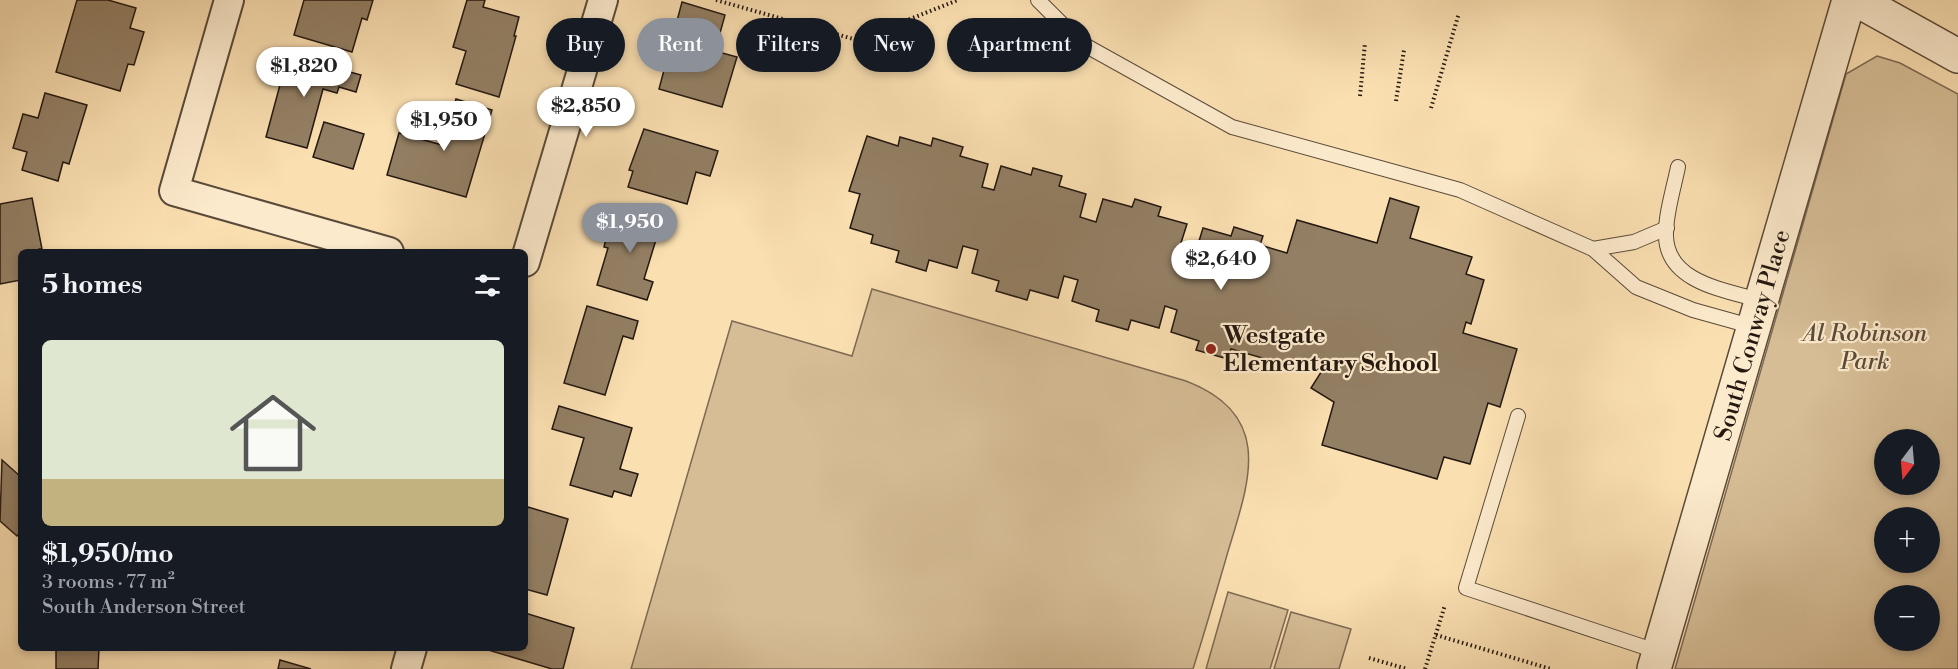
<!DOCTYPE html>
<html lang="en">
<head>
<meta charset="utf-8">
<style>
  :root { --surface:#171b24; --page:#20242c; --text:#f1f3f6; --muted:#9ea1a6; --line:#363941; --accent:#8c9099 }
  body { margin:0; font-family:"Libre Bodoni",serif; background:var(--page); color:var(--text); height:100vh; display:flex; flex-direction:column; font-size:22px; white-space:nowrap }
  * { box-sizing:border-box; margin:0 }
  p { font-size:20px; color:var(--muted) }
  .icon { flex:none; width:33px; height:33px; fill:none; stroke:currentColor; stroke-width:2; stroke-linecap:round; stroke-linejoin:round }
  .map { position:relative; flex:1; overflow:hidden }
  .sheet { position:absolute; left:18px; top:249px; width:510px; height:402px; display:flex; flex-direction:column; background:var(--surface); border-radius:9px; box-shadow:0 3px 9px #0003 }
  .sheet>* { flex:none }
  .hud { position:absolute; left:546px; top:18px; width:570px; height:54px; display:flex; gap:12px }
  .needle { width:39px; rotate:196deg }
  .tools { position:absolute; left:1874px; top:429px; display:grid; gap:12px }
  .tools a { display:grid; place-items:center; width:66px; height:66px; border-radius:50%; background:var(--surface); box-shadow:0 3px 9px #0003; font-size:30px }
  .price { position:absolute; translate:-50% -51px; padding:0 14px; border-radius:21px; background:#fff; color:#222; font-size:20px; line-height:39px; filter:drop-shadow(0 2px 3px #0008) }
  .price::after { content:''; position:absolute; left:50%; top:36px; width:18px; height:14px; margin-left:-9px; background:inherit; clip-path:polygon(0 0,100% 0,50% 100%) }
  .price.active { background:var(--accent); color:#fff }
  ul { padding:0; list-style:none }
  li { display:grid; align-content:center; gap:12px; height:318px; padding:0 24px }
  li+li { border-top:2px solid var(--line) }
  li span { display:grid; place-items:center; height:186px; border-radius:9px; color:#555 }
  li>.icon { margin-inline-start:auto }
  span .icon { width:108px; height:108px; fill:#fffc; stroke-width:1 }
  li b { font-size:26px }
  h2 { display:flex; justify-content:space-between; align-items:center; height:72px; padding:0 24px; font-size:26px }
  .pill { padding:0 21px; border-radius:27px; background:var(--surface); box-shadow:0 3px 9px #0003; font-size:21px; line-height:54px }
  .pill.active { background:var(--accent); color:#fff }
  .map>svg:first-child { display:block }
  .green { fill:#d6bd96; stroke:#7d6a54; stroke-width:1.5; fill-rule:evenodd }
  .building { fill:#937f64; stroke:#241811; stroke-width:1.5 }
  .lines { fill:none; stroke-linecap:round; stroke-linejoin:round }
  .service-casing { stroke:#5a4a39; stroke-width:16 }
  .minor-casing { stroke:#5a4a39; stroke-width:32 }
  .tertiary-casing { stroke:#5a4a39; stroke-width:36 }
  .path { stroke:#241811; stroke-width:4; stroke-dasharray:1.5 3; stroke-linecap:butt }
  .service { stroke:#fceacc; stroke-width:14 }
  .minor { stroke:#fceacc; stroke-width:28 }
  .tertiary { stroke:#fceacc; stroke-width:33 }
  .poi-dot { fill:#8f2418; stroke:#fceacc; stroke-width:2 }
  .labels { text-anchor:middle; stroke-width:4.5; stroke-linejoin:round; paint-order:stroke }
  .park-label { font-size:24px; font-style:italic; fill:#594a39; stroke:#fceacc }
  .poi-label { font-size:24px; font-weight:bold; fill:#241811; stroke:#fceacc; text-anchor:start }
  .street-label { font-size:24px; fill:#241811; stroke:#fceacc }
</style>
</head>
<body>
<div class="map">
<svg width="1958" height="669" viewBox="0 0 1958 669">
  <rect width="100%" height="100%" fill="#fadfb1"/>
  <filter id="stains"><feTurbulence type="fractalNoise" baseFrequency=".00333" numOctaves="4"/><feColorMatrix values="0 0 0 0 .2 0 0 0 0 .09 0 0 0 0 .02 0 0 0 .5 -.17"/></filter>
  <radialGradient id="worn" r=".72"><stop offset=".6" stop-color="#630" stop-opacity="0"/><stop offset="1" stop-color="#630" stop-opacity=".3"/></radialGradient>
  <g class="green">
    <path d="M 1877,56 L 1900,63 L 1958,94 L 1958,669 L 1675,669 L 1846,74 ZM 1884,440 L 1929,440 L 1929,484 L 1884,484 ZM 1884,518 L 1929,518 L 1929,562 L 1884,562 ZM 1884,596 L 1929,596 L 1929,640 L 1884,640 Z"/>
    <path d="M 872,289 L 1186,381 C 1277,416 1248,484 1227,555 C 1216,593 1205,631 1193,669 L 631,669 L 732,321 L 852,356 Z"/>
    <polygon points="1228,592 1288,610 1270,669 1206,669"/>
    <polygon points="1291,612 1351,629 1339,669 1274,669"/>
  </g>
  <g class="building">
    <polygon points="77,0 108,0 136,8 130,28 144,32 134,65 128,64 120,91 56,72"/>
    <polygon points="304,0 373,0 367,20 362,18 352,52 294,35"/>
    <polygon points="467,0 485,0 483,7 519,17 514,36 516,36 499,97 456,84 466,51 453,47"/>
    <polygon points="682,2 725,15 715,51 737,57 722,107 659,89"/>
    <polygon points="288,55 361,75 356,92 339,87 337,93 323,89 307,148 266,137"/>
    <polygon points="45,93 87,105 69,164 63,162 58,181 22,170 27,152 13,148 23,114 38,118"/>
    <polygon points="456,99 492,110 466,197 387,175 399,133 442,145"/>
    <polygon points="324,122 364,134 353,169 313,157"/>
    <polygon points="644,129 718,151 710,176 696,172 687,204 628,187 633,171 629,170"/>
    <polygon points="867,136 898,146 900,137 931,146 933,138 963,147 960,156 988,164 982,187 994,190 1001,166 1031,175 1033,168 1062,176 1059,186 1086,194 1080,217 1096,222 1103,199 1132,207 1135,199 1161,207 1158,216 1187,224 1180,246 1196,251 1203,228 1231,236 1234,227 1263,236 1260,245 1287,253 1297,220 1377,243 1390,198 1419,207 1410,238 1472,257 1466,274 1484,280 1471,324 1466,322 1463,333 1517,349 1500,407 1488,403 1470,464 1444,457 1437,479 1322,445 1334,402 1311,388 1325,366 1312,358 1304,370 1231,349 1228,359 1196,350 1199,341 1171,332 1177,310 1165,306 1159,328 1131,320 1128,330 1096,321 1099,310 1072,301 1078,280 1064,276 1058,298 1030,290 1027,300 996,291 999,281 972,273 978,250 963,246 957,268 929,260 926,271 896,262 899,251 871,243 873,235 850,228 860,194 849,191"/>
    <polygon points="32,198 42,249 39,249 39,252 21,252 21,280 0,284 0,204"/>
    <polygon points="620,206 662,220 644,279 653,282 647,300 597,285 608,248 604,247 607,235 611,236"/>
    <polygon points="587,306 638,321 633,339 623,336 605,395 564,383"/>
    <polygon points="559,406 632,428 620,469 638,474 631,496 614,491 612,497 570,485 584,438 552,429"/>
    <polygon points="2,460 21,477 21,531 17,536 0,521"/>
    <polygon points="528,507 568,519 547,595 525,589 525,517"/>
    <polygon points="525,613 574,628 563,669 552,669 485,649 525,648"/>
    <polygon points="56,648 99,648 98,669 56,669"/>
    <polygon points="280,660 311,669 278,669"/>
  </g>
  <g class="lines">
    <g class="service-casing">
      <g id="service">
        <polyline points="1038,0 1081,43 1232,127 1460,190 1593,249 1636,287 1693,310 1754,327"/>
        <path d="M 1678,167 C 1674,187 1665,216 1666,236 C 1667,283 1726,290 1762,301"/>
        <polyline points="1593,249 1634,242 1667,228"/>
        <polyline points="1518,416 1466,588 1659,652"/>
      </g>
    </g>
    <g class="minor-casing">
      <g id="minor">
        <polyline points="229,0 174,191 389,252"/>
        <polyline points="525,262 603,0"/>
        <polyline points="406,669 412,648"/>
      </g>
    </g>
    <g class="tertiary-casing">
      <g id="tertiary">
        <polyline points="1857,0 1958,56"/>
        <polyline points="1654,669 1849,0"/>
      </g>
    </g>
    <g class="path">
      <polyline points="716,0 857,40 958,0"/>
      <polyline points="1360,96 1365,43"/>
      <polyline points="1396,101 1404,50"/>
      <polyline points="1431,108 1459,13"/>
      <polyline points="1436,635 1551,669"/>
      <polyline points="1369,658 1407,669"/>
      <polyline points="1425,669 1445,605"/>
    </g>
    <use href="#service" class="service"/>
    <use href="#minor" class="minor"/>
    <use href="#tertiary" class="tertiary"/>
  </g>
  <circle class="poi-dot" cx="1211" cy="349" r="6"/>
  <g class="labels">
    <g class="park-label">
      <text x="1865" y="341">Al Robinson<tspan x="1865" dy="28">Park</tspan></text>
    </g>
    <g class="poi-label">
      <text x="1223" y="343">Westgate<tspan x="1223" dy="28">Elementary School</tspan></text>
    </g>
    <g class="street-label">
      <text transform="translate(1752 335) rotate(-74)" y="8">South Conway Place</text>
    </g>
  </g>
  <rect width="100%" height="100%" filter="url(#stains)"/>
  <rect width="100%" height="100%" fill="url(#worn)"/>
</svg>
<div class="tools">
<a><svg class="needle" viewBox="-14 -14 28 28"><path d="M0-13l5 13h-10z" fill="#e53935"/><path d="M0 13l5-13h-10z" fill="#9ea1a6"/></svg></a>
<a>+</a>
<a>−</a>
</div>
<b class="price" style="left:304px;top:98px">$1,820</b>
<b class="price" style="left:586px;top:138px">$2,850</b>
<b class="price" style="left:444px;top:152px">$1,950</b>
<b class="price active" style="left:630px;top:254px">$1,950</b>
<b class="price" style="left:1221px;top:291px">$2,640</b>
<div class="hud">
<a class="pill">Buy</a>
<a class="pill active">Rent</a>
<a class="pill">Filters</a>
<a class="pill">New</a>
<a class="pill">Apartment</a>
</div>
<section class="sheet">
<h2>5 homes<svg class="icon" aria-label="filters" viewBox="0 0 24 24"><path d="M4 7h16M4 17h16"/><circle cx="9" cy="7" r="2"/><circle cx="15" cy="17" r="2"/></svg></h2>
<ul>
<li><span style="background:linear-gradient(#dfe7d0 75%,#c2b280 0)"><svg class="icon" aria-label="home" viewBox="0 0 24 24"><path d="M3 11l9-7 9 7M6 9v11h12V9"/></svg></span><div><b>$1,950/mo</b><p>3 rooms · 77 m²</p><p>South Anderson Street</p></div></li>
</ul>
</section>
</div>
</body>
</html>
